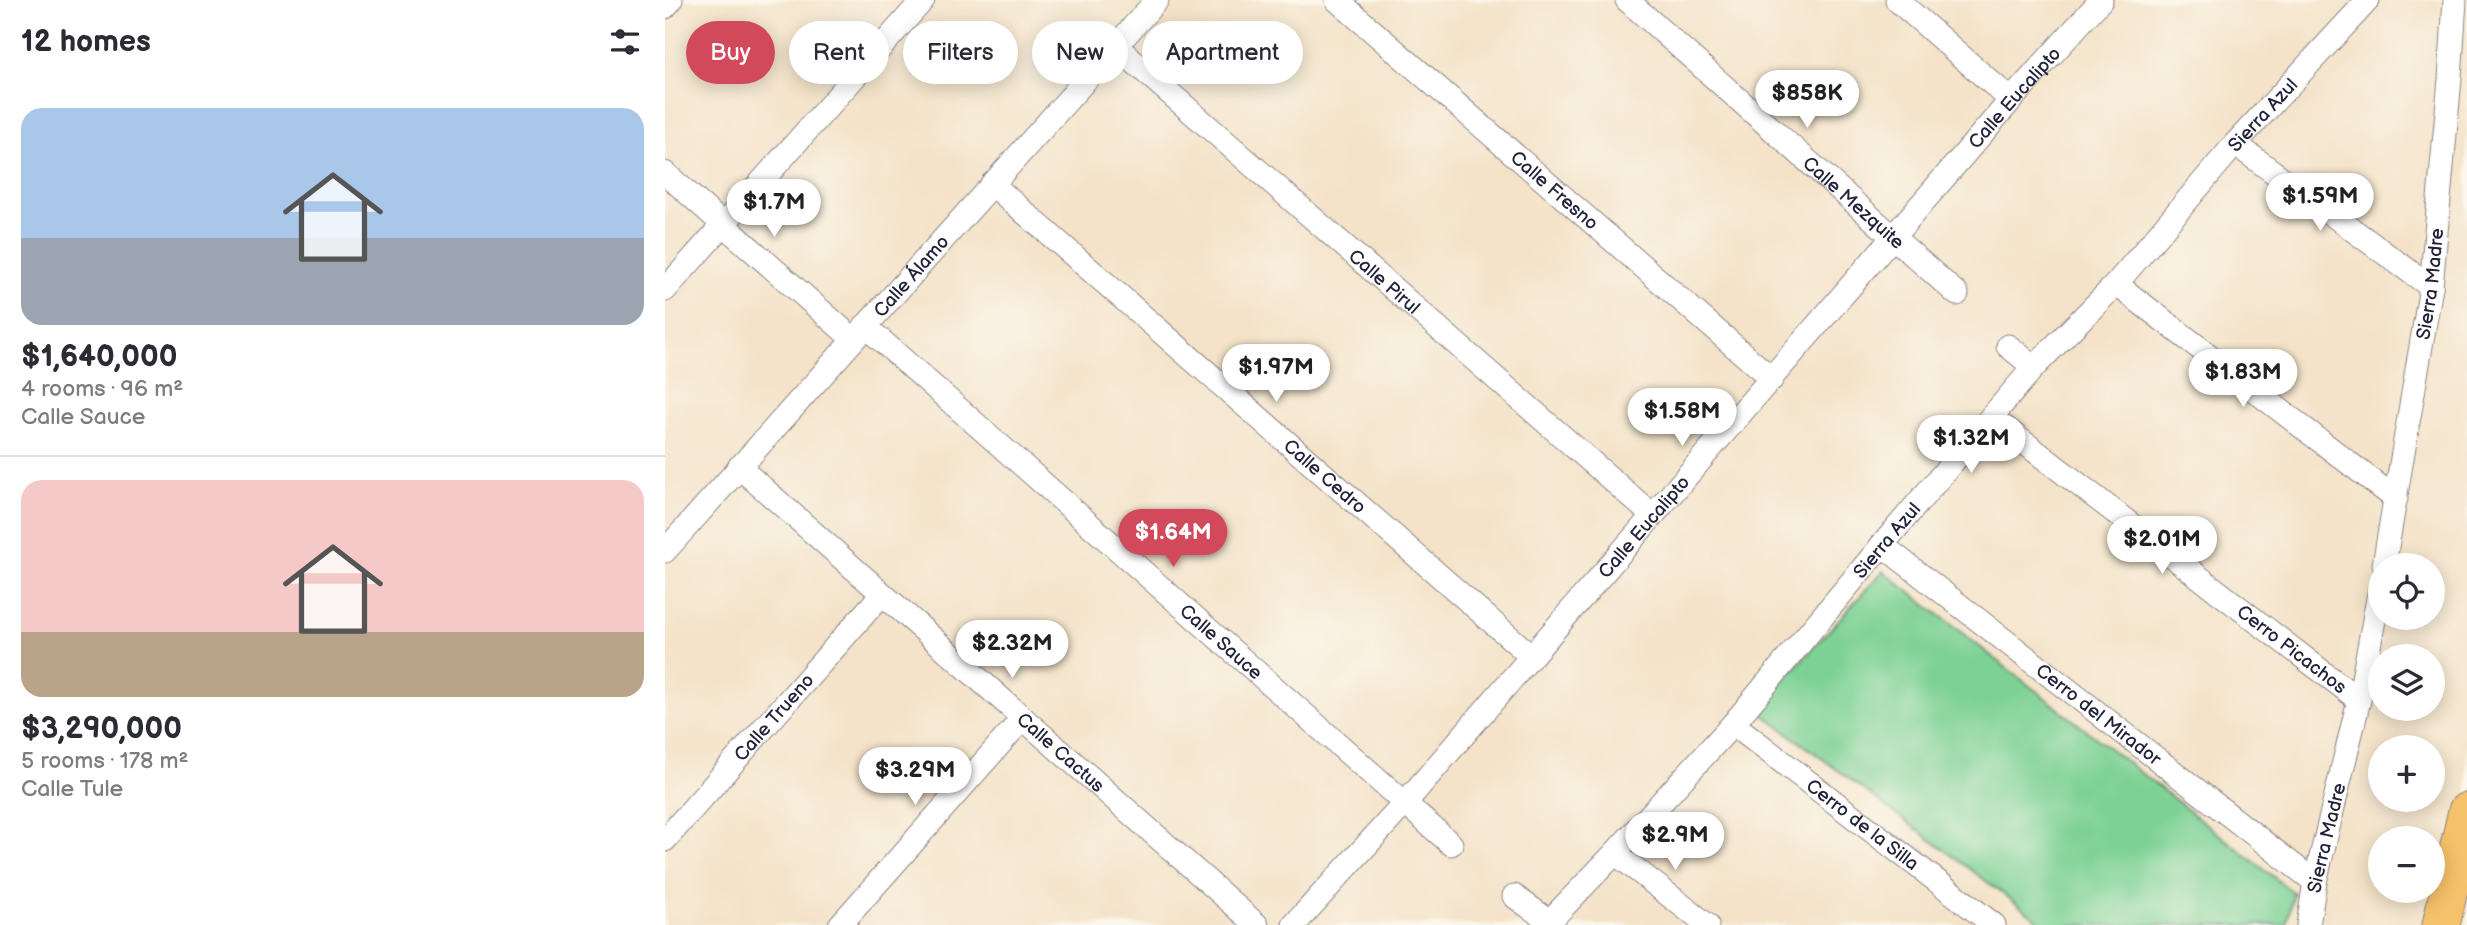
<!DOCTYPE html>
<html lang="en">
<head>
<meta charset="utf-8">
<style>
  :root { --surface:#fff; --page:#f7f7f7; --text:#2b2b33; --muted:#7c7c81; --line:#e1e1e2; --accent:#d1495b }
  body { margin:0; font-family:"Balsamiq Sans",sans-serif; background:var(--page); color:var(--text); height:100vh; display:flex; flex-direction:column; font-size:26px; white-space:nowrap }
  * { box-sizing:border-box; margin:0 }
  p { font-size:23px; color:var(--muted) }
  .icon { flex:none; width:38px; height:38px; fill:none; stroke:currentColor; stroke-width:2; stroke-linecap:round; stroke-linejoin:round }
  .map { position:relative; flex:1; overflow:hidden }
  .drawer { display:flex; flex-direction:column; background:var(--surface); width:665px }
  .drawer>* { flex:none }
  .top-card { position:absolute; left:21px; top:21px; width:665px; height:63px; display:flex; gap:14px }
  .buttons { position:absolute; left:1703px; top:553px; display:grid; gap:14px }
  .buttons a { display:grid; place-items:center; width:77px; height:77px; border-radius:50%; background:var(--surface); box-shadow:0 4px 18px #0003; font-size:35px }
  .price { position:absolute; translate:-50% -60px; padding:0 16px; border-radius:24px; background:#fff; color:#222; font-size:23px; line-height:46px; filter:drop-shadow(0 2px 4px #0008) }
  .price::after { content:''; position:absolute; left:50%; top:42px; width:21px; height:16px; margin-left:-10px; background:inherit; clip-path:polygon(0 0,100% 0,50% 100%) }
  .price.selected { background:var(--accent); color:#fff }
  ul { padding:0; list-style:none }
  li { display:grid; align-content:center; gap:14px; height:371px; padding:0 21px }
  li+li { border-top:2px solid var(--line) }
  li span { display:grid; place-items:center; height:217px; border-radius:21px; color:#555 }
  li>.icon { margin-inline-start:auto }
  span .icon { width:126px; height:126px; fill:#fffc; stroke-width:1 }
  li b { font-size:30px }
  h2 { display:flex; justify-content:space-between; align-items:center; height:84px; padding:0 21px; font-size:30px }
  .chip { padding:0 24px; border-radius:32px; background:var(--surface); box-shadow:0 4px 18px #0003; font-size:24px; line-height:63px }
  .chip.selected { background:var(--accent); color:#fff }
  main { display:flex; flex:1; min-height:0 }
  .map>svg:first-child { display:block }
  .green { fill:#7dd194; stroke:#507a68; stroke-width:2 }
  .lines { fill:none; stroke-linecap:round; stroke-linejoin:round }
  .street-casing { stroke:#8b8282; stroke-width:25 }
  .primary-casing { stroke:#8b8282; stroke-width:39 }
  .street { stroke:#fff; stroke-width:23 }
  .primary { stroke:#f5c16b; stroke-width:37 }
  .labels { text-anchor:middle; stroke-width:5; stroke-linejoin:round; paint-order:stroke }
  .street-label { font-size:19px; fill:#22223b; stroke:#fbf7ec }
</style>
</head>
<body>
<main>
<section class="drawer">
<h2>12 homes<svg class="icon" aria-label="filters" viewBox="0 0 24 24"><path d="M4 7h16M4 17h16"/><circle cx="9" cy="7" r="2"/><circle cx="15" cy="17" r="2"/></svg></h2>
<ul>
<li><span style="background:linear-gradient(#a9c7e8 60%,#9aa5b1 0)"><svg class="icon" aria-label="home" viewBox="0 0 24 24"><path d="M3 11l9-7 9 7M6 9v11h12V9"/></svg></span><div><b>$1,640,000</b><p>4 rooms · 96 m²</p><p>Calle Sauce</p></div></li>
<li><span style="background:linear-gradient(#f6c9c9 70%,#b9a48a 0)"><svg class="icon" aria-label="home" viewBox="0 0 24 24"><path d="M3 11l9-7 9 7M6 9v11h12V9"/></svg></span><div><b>$3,290,000</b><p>5 rooms · 178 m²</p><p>Calle Tule</p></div></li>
</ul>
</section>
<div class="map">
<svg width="1802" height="925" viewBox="0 0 1802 925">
  <rect width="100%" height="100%" fill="#fbf7ec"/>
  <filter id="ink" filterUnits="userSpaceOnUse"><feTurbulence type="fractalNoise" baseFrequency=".0143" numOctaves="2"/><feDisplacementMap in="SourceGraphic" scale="14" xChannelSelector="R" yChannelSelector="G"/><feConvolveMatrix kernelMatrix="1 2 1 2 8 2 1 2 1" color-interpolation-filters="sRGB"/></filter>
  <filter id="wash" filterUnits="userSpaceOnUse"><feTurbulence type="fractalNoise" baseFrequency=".00686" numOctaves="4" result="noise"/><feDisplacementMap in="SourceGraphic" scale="28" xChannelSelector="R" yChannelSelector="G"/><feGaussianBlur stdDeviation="1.57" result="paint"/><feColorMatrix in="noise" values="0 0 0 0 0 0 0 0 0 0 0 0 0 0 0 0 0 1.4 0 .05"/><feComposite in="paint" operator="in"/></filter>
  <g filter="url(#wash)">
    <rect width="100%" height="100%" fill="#f4e3c9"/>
    <polygon class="green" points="1218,571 1629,893 1621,925 1380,925 1092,710"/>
  </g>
  <g filter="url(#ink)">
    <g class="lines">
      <g class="street-casing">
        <g id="street">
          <path id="s1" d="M 672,0 L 1107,379"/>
          <path id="s2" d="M 962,0 L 1292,294"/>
          <polyline points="1232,0 1346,100"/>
          <polyline points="0,7 6,0"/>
          <path id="s3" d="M 451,46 L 987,515"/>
          <polyline points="1570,144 1766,287"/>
          <polyline points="0,173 188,339"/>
          <path id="s4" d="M 327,184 L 866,656"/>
          <polyline points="1451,284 1731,499"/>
          <polyline points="0,290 258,0"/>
          <path id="s5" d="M 200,326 L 786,844"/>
          <polyline points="1343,346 1369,367"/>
          <path id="s6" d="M 1326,417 L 1694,700"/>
          <path id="s7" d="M 74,467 L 592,925"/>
          <path id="s8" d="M 1217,545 L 1650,882"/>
          <path id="s9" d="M 0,551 L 492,0"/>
          <path id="s10" d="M 1719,565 L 1766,287 L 1785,79 L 1790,0"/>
          <path id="s11" d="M 1068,724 L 1329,925"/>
          <path id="s12" d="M 0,840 L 217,594"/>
          <polyline points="950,853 1042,925"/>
          <polyline points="849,896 884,921"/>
          <polyline points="175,925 358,718"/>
          <path id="s13" d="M 629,925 L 740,803 L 1346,100 L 1436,0"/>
          <path id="s14" d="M 881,925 L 950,853 L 1068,724 L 1217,545 L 1369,367 L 1451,284 L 1570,144 L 1703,0"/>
          <path id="s15" d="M 1643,925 L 1650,882 L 1694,700 L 1715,588"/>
        </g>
      </g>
      <g class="primary-casing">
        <polyline id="primary" points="1776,925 1802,811"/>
      </g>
      <use href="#street" class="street"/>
      <use href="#primary" class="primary"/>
    </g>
  </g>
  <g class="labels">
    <g class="street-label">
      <text dy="7" stroke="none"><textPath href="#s13" startOffset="1097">Calle Eucalipto</textPath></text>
      <text dy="7" stroke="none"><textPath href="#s14" startOffset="1082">Sierra Azul</textPath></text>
      <text dy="7" stroke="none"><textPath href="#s1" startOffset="289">Calle Fresno</textPath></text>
      <text dy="7" stroke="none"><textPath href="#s2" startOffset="304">Calle Mezquite</textPath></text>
      <text dy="7" stroke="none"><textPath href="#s9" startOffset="369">Calle Álamo</textPath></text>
      <text dy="7" stroke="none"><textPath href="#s3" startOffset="357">Calle Pirul</textPath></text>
      <text dy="7" stroke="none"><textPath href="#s10" startOffset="285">Sierra Madre</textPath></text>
      <text dy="7" stroke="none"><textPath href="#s4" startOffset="443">Calle Cedro</textPath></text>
      <text dy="7" stroke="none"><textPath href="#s13" startOffset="530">Calle Eucalipto</textPath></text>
      <text dy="7" stroke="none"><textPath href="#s14" startOffset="514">Sierra Azul</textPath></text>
      <text dy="7" stroke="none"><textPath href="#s5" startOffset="476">Calle Sauce</textPath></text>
      <text dy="7" stroke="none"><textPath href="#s6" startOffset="380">Cerro Picachos</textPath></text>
      <text dy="7" stroke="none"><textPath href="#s8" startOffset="275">Cerro del Mirador</textPath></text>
      <text dy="7" stroke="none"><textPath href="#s12" startOffset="164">Calle Trueno</textPath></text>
      <text dy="7" stroke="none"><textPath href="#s7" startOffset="430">Calle Cactus</textPath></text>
      <text dy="7" stroke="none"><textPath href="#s11" startOffset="164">Cerro de la Silla</textPath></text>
      <text dy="7" stroke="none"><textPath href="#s15" startOffset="89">Sierra Madre</textPath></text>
    </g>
  </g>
</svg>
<div class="buttons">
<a><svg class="icon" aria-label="locate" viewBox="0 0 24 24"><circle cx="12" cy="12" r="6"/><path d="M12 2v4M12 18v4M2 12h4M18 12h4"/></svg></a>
<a><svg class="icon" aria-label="layers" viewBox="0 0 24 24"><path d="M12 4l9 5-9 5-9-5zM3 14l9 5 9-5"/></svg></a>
<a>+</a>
<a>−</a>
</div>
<b class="price" style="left:1142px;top:130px">$858K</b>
<b class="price" style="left:1655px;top:233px">$1.59M</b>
<b class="price" style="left:109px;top:239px">$1.7M</b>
<b class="price" style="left:611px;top:404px">$1.97M</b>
<b class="price" style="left:1578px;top:409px">$1.83M</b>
<b class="price" style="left:1017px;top:448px">$1.58M</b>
<b class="price" style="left:1306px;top:475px">$1.32M</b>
<b class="price selected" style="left:508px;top:569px">$1.64M</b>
<b class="price" style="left:1497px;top:576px">$2.01M</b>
<b class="price" style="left:347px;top:680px">$2.32M</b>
<b class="price" style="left:250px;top:807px">$3.29M</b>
<b class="price" style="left:1010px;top:872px">$2.9M</b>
<div class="top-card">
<a class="chip selected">Buy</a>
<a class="chip">Rent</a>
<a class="chip">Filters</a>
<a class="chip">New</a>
<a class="chip">Apartment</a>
</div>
</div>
</main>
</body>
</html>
